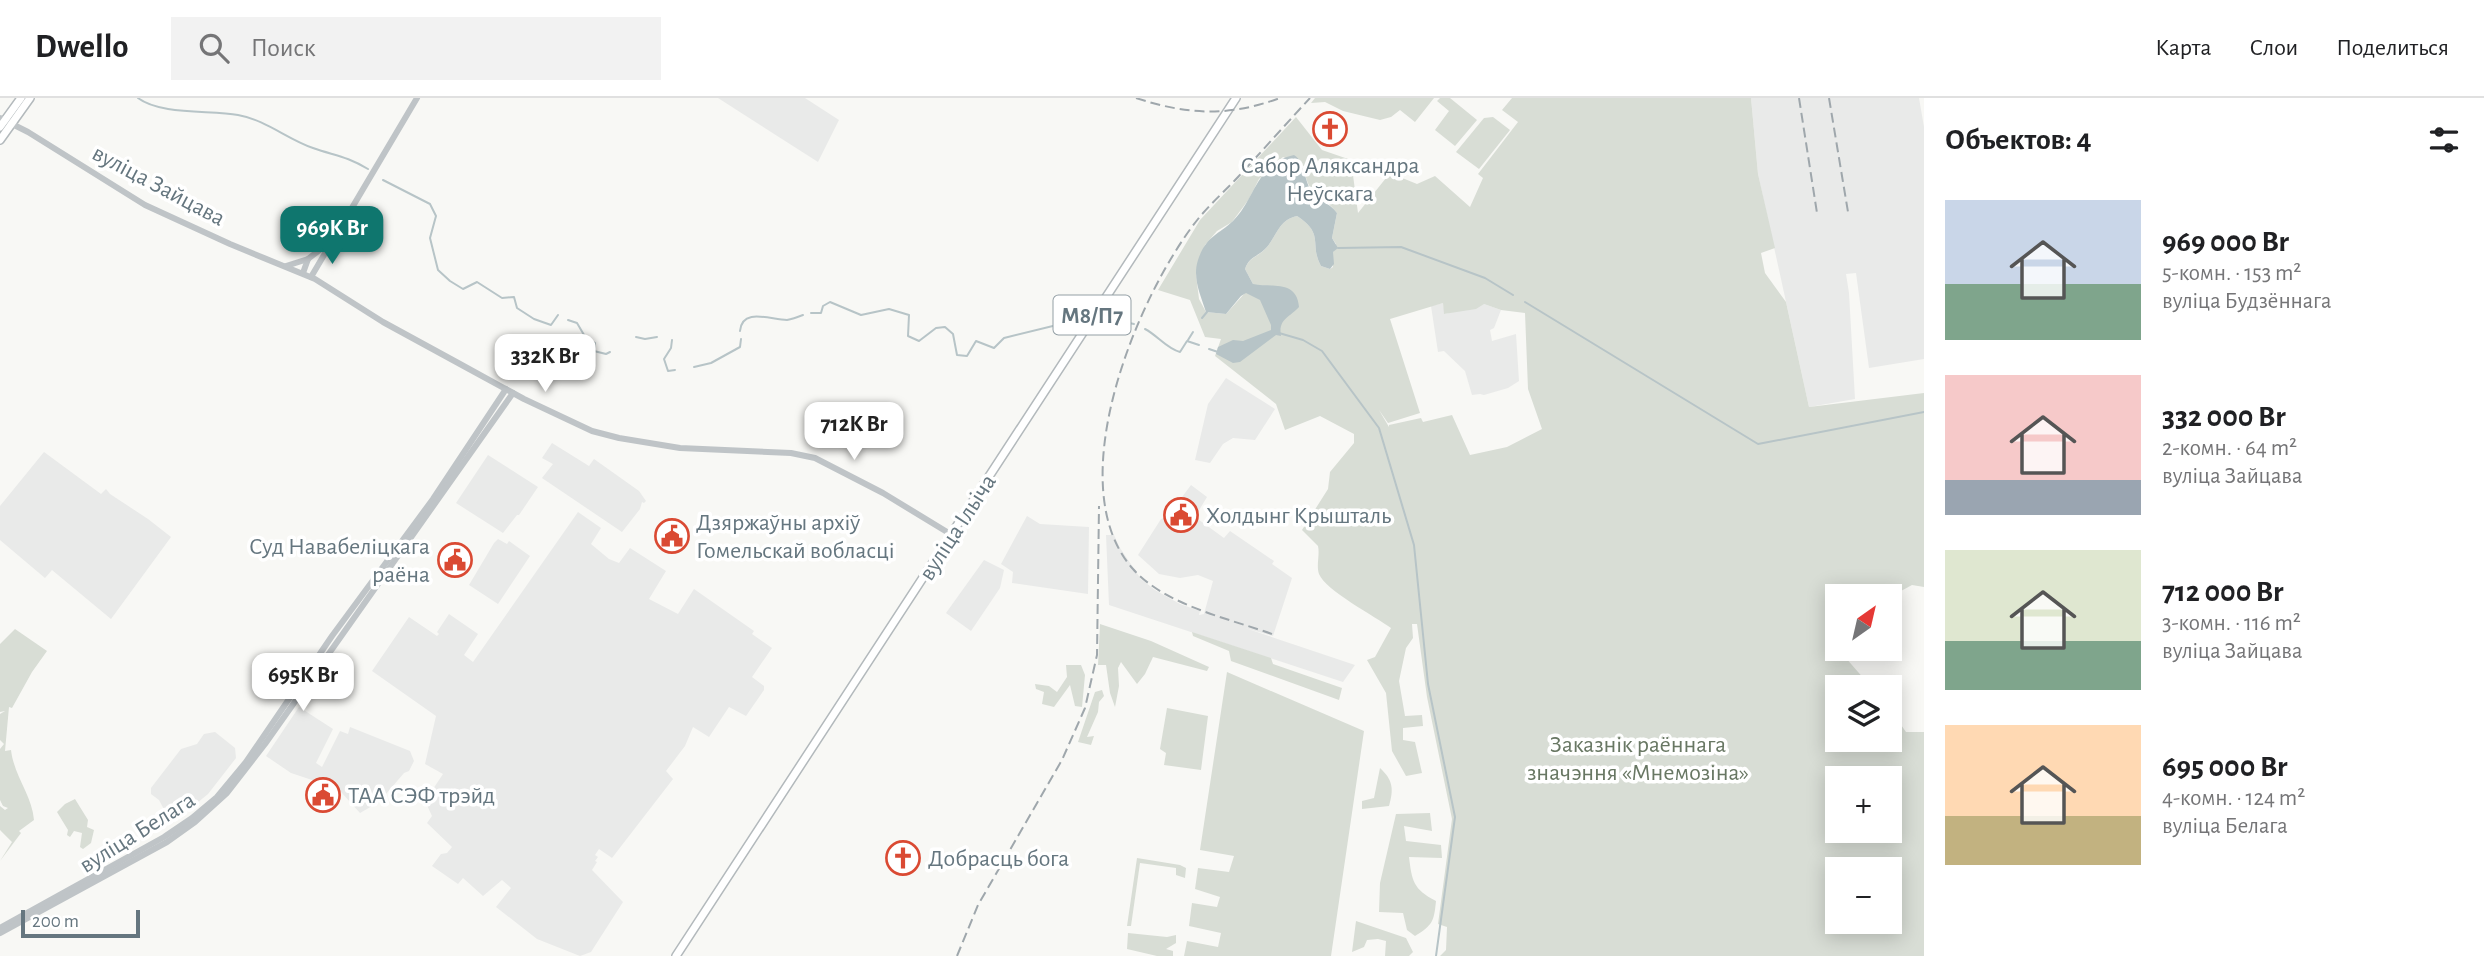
<!DOCTYPE html>
<html lang="ru">
<head>
<meta charset="utf-8">
<style>
  :root { --surface:#fff; --page:#f2f2f2; --text:#202124; --muted:#757577; --line:#e0e0e0; --accent:#0f766e }
  body { margin:0; font-family:"Alegreya Sans",sans-serif; background:var(--page); color:var(--text); height:100vh; display:flex; flex-direction:column; font-size:26px; white-space:nowrap }
  * { box-sizing:border-box; margin:0 }
  p { font-size:23px; color:var(--muted) }
  .icon { flex:none; width:38px; height:38px; fill:none; stroke:currentColor; stroke-width:2; stroke-linecap:round; stroke-linejoin:round }
  .map { position:relative; flex:1; overflow:hidden }
  .details { display:flex; flex-direction:column; background:var(--surface); width:560px }
  .details>* { flex:none }
  .needle { width:46px; rotate:34deg }
  .controls { position:absolute; left:1825px; top:486px; display:grid; gap:14px }
  .controls a { display:grid; place-items:center; width:77px; height:77px; border-radius:0px; background:var(--surface); box-shadow:0 4px 18px #0003; font-size:35px }
  .scale { position:absolute; left:21px; bottom:18px; width:119px; box-sizing:border-box; padding-left:7px; border:4px solid #65767f; border-top:0; font-size:19px; line-height:24px; white-space:nowrap; color:#65767f; -webkit-text-stroke:5px #fff; paint-order:stroke }
  .price { position:absolute; translate:-50% -60px; padding:0 16px; border-radius:14px; background:#fff; color:#222; font-size:23px; line-height:46px; filter:drop-shadow(0 2px 4px #0008) }
  .price::after { content:''; position:absolute; left:50%; top:42px; width:21px; height:16px; margin-left:-10px; background:inherit; clip-path:polygon(0 0,100% 0,50% 100%) }
  .price.on { background:var(--accent); color:#fff }
  ul { padding:0; list-style:none }
  li { display:flex; align-items:center; gap:21px; height:175px; padding:0 21px }
  li span { display:grid; place-items:center; flex:none; width:196px; height:140px; border-radius:0px; color:#555 }
  li>.icon { margin-inline-start:auto }
  span .icon { width:84px; height:84px; fill:#fffc; stroke-width:1 }
  li b { font-size:30px }
  h2 { display:flex; justify-content:space-between; align-items:center; height:84px; padding:0 21px; font-size:30px }
  header { display:flex; align-items:center; gap:42px; box-sizing:border-box; height:98px; padding:0 35px; background:var(--surface); border-bottom:2px solid var(--line) }
  header strong { font-size:33px }
  nav { display:flex; gap:38px; margin-inline-start:auto; font-size:24px }
  .search { width:490px; height:63px; background:var(--page); display:flex; align-items:center; gap:18px; box-sizing:border-box; padding:0 24px; border-radius:0px; color:var(--muted); font-size:26px }
  main { display:flex; flex:1; min-height:0 }
  .map>svg:first-child { display:block }
  .built { fill:#e9eae9 }
  .green { fill:#d8ddd5; fill-rule:evenodd }
  .water { fill:#b7c4c7 }
  .lines { fill:none; stroke-linecap:round; stroke-linejoin:round }
  .stream { stroke:#b7c4c7; stroke-width:2 }
  .major-casing { stroke:#b3b9bc; stroke-width:10 }
  .minor { stroke:#bfc4c7; stroke-width:6 }
  .major { stroke:#fff; stroke-width:7 }
  .rail { stroke:#9fa7ac; stroke-width:2; stroke-dasharray:10 5; stroke-linecap:butt }
  .labels { text-anchor:middle; stroke-width:7; stroke-linejoin:round; paint-order:stroke }
  .shield { fill:#fff; stroke:#939fa5; stroke-width:2 }
  .shield-label { font-size:23px; font-weight:bold; fill:#65767f }
  .poi-label { font-size:24px; fill:#65767f; stroke:#fff; text-anchor:start }
  .street-label { font-size:24px; fill:#65767f; stroke:#fff }
  .park-label { font-size:24px; fill:#687763; stroke:#fff }
</style>
</head>
<body>
<header>
<strong>Dwello</strong>
<div class="search"><svg class="icon" aria-label="search" viewBox="0 0 24 24"><circle cx="10" cy="10" r="6"/><path d="M15 15l6 6"/></svg>Поиск</div>
<nav><a>Карта</a><a>Слои</a><a>Поделиться</a></nav>
</header>
<main>
<div class="map">
<svg width="1924" height="858" viewBox="0 0 1924 858">
  <rect width="100%" height="100%" fill="#f8f8f5"/>
  <g class="built">
    <polygon points="718,0 805,0 839,22 818,64"/>
    <polygon points="1751,0 1919,0 1924,29 1924,261 1869,270 1856,175 1846,176 1849,195 1855,301 1809,309 1758,76"/>
    <polygon points="1443,205 1445,216 1484,206 1501,212 1494,230 1490,232 1492,243 1516,236 1519,283 1508,290 1484,297 1480,296 1472,297 1465,273 1444,253 1438,254 1431,208"/>
    <polygon points="1226,280 1275,311 1255,342 1233,340 1223,346 1210,365 1195,362 1208,306"/>
    <polygon points="552,345 589,368 594,361 639,393 646,403 644,405 642,404 640,411 622,434 542,380 553,366 542,360"/>
    <polygon points="44,354 101,396 106,391 110,396 148,421 171,439 111,521 52,472 45,480 0,442 0,408"/>
    <polygon points="488,357 538,389 519,417 517,417 503,435 456,405"/>
    <polygon points="1191,387 1207,399 1195,419 1224,440 1230,433 1274,463 1272,466 1292,480 1273,538 1245,530 1355,567 1343,584 1109,507 1106,437 1114,437 1120,450 1141,481 1155,492 1180,506 1200,513 1199,517 1204,516 1213,483 1198,477 1180,480 1159,476 1138,457 1161,421 1167,419"/>
    <polygon points="578,414 601,430 591,446 609,461 619,465 630,450 666,473 649,501 678,516 694,491 754,533 752,536 772,550 752,579 764,588 764,592 746,618 729,609 709,639 693,629 685,648 666,673 673,681 612,760 599,751 595,757 598,759 595,763 597,764 592,772 623,804 591,854 580,858 537,841 496,809 511,790 502,782 483,798 463,780 458,786 432,768 441,756 447,755 452,749 427,725 432,718 425,703 443,676 425,666 436,618 372,573 409,519 437,538 439,536 437,534 449,516 478,536 464,557 473,564"/>
    <polygon points="1027,418 1040,426 1089,429 1088,496 1012,485 1013,474 1001,466"/>
    <polygon points="498,441 507,446 509,443 530,458 498,506 469,487 494,445"/>
    <polygon points="984,462 1004,472 1000,490 971,533 946,515"/>
    <polygon points="299,609 333,631 316,665 322,669 340,633 348,636 350,629 410,653 414,663 409,673 404,675 379,704 360,715 333,685 327,687 291,675 266,658"/>
    <polygon points="215,634 235,650 236,660 208,696 175,723 167,717 159,702 151,696 151,690 181,651 197,646 204,636"/>
  </g>
  <g class="green">
    <polygon points="1315,0 1434,0 1415,24 1400,12 1391,19 1380,22 1343,13 1325,4 1311,5"/>
    <polygon points="1440,0 1450,0 1477,22 1455,48 1435,32 1449,13 1437,3"/>
    <path d="M 1512,0 L 1751,0 L 1758,76 L 1775,150 L 1761,155 L 1765,175 L 1786,204 L 1809,309 L 1924,295 L 1924,489 L 1912,487 L 1890,499 L 1838,499 L 1837,526 L 1835,527 L 1833,542 L 1838,551 L 1872,590 L 1838,590 L 1838,642 L 1890,642 L 1890,611 L 1906,634 L 1924,634 L 1924,858 L 1440,858 L 1446,852 L 1447,829 L 1438,826 L 1452,721 L 1427,599 L 1417,526 L 1412,526 L 1413,540 L 1406,550 L 1399,583 L 1405,618 L 1422,617 L 1423,628 L 1403,630 L 1403,642 L 1415,644 L 1422,675 L 1406,678 L 1392,653 L 1386,595 L 1367,562 L 1375,559 L 1391,530 C 1376,519 1325,492 1319,476 C 1316,467 1320,457 1318,448 L 1302,432 L 1328,391 L 1330,374 L 1354,345 L 1354,336 L 1320,318 L 1285,332 L 1276,306 L 1215,258 L 1221,241 L 1205,239 L 1190,202 L 1158,192 L 1200,122 L 1296,19 L 1322,52 L 1351,62 L 1358,115 L 1390,75 L 1417,86 L 1435,78 L 1470,109 L 1483,80 L 1478,76 L 1518,24 L 1502,12 ZM 1283,59 L 1304,68 C 1307,100 1322,95 1337,115 L 1332,140 L 1336,146 L 1333,154 L 1333,169 L 1330,171 L 1321,168 C 1309,146 1325,136 1297,118 C 1278,122 1277,139 1265,151 C 1258,159 1249,159 1245,171 L 1253,186 L 1226,216 L 1206,214 L 1199,201 L 1196,177 L 1205,147 L 1217,133 L 1232,124 L 1249,101 L 1259,81 ZM 1443,205 L 1444,216 L 1476,211 L 1484,206 L 1501,212 L 1525,215 L 1528,291 L 1542,331 L 1507,349 L 1470,357 L 1452,317 L 1423,324 L 1421,320 L 1389,327 L 1389,329 L 1379,312 L 1388,325 L 1420,315 L 1390,221 ZM 1838,681 L 1890,681 L 1890,733 L 1838,733 ZM 1838,772 L 1890,772 L 1890,824 L 1838,824 Z"/>
    <polygon points="1493,19 1510,32 1479,71 1456,54 1484,20"/>
    <polygon points="1100,526 1151,543 1209,569 1207,573 1153,559 1145,576 1137,586 1121,564 1118,570 1119,588 1115,609 1110,595 1106,567 1098,567"/>
    <path d="M 15,531 L 47,553 L 32,574 L 12,610 L 9,609 L 5,653 L 11,652 C 14,678 32,697 34,722 L 19,733 L 21,735 L 0,763 L 12,744 L 0,732 L 0,708 L 5,712 L 8,710 L 3,708 L 0,702 L 0,651 L 4,646 L 0,642 L 0,616 L 5,613 L 0,614 L 0,546 Z"/>
    <polygon points="1192,534 1271,560 1273,566 1342,590 1339,602 1231,563 1229,553 1193,538"/>
    <polygon points="1066,567 1081,567 1085,577 1082,609 1075,608 1070,587 1054,609 1042,606 1044,594 1036,591 1035,586 1049,588 1057,594 1067,579"/>
    <polygon points="1227,574 1364,633 1331,858 1184,858 1187,843 1218,849 1221,835 1189,828 1192,805 1217,809 1220,799 1195,791 1198,770 1229,774 1234,758 1200,752"/>
    <polygon points="1102,592 1104,598 1099,604 1098,614 1087,639 1094,638 1091,647 1078,644 1095,594"/>
    <polygon points="1167,610 1208,618 1201,672 1164,667 1166,655 1160,651"/>
    <path d="M 1380,670 C 1393,682 1394,691 1389,708 L 1362,711 L 1362,703 L 1374,700 Z"/>
    <polygon points="75,701 88,722 87,729 94,732 91,745 83,751 80,749 82,735 74,733 70,739 67,737 68,732 57,714 65,706"/>
    <path d="M 1430,715 L 1432,733 L 1404,728 L 1406,743 L 1441,747 L 1442,760 L 1409,759 C 1412,783 1413,791 1436,803 C 1434,823 1433,827 1415,838 L 1407,832 L 1403,815 L 1379,814 L 1380,785 L 1396,716 Z"/>
    <polygon points="1137,760 1180,767 1186,770 1185,780 1176,777 1176,770 1140,765 1131,828 1127,828"/>
    <polygon points="1356,823 1406,840 1413,854 1409,858 1385,858 1386,843 1378,841 1367,842 1364,849 1352,854"/>
    <polygon points="1128,835 1167,839 1176,837 1176,845 1166,851 1173,853 1173,858 1157,858 1127,851"/>
  </g>
  <path class="water" d="M 1294,57 C 1306,65 1303,80 1311,92 C 1317,102 1330,105 1337,115 L 1332,140 L 1338,150 L 1333,154 L 1334,166 L 1330,171 L 1321,168 C 1309,146 1325,136 1297,118 C 1278,122 1277,139 1265,151 C 1257,159 1249,159 1245,171 L 1253,186 C 1271,190 1297,181 1299,209 C 1289,220 1278,221 1281,238 L 1276,237 L 1240,264 L 1233,265 L 1216,256 L 1218,249 L 1233,242 L 1243,243 L 1271,232 L 1271,227 L 1260,202 L 1246,195 L 1241,198 L 1226,216 L 1206,214 C 1201,198 1192,180 1198,162 C 1206,138 1218,137 1233,123 C 1255,102 1256,65 1294,57 Z"/>
  <g class="lines">
    <g class="stream">
      <path d="M 138,0 C 160,17 210,12 238,17 C 266,22 287,41 313,50 C 336,58 346,58 368,71"/>
      <polyline points="383,82 430,106 436,118 430,140 438,172 450,183 463,191 477,184 502,200 514,199 517,210 534,221 551,227 558,217"/>
      <polyline points="1338,150 1401,149 1485,180 1513,197"/>
      <polyline points="1525,204 1758,346 1924,314"/>
      <polyline points="811,215 821,215 823,208 830,204 861,217 889,211 909,217 908,238 919,243 936,230 945,229 953,236 957,257 967,258 976,243 994,250 1004,240 1061,226 1069,226 1080,214"/>
      <polyline points="1110,215 1120,223 1134,226"/>
      <polyline points="1202,220 1207,214"/>
      <polyline points="568,222 577,225 587,242 595,245 594,253 606,256 610,254"/>
      <path d="M 1145,231 C 1157,237 1167,251 1180,254 L 1187,243 L 1199,247"/>
      <path d="M 740,233 C 742,209 771,222 787,222 C 793,221 798,219 803,217"/>
      <polyline points="1279,235 1303,242 1322,253 1379,330 1414,447 1428,586 1455,719 1436,858"/>
      <polyline points="636,239 645,241 657,239"/>
      <polyline points="672,242 671,250 664,261 668,273 675,272"/>
      <polyline points="1188,242 1193,234"/>
      <polyline points="1209,251 1218,254"/>
      <polyline points="694,269 711,265 740,249 741,241"/>
    </g>
    <g class="major-casing">
      <g id="major">
        <polyline points="0,29 21,0"/>
        <polyline points="0,42 30,0"/>
        <polyline points="676,858 1236,0"/>
      </g>
    </g>
    <g class="minor">
      <polyline points="0,20 28,34 145,107 230,146 315,181 383,224 460,266 524,301 592,333 619,340 680,350 791,355 815,360 883,395 952,437"/>
      <polyline points="286,168 308,161"/>
      <polyline points="303,175 308,161 326,147"/>
      <polyline points="311,179 417,0"/>
      <polyline points="0,830 164,739 192,720 217,699 246,664 332,538 433,401 506,291"/>
      <polyline points="0,835 167,744 195,724 227,695 265,646 513,295"/>
    </g>
    <use href="#major" class="major"/>
    <g class="rail">
      <path d="M 1136,0 C 1188,17 1228,19 1280,0"/>
      <polyline points="1799,0 1817,115"/>
      <polyline points="1829,0 1848,114"/>
      <path d="M 1272,536 C 1227,520 1165,507 1133,471 C 1058,387 1138,196 1198,121 C 1210,106 1225,93 1238,79 C 1262,53 1286,26 1310,0"/>
      <polyline points="957,858 978,807 1062,662 1085,610 1097,557 1099,408"/>
    </g>
  </g>
  <defs>
    <g id="church-ring" transform="scale(1.75)"><circle r="9.5" fill="#fff" stroke="#da4a33" stroke-width="1.5"/><path d="M-1.2-6h2.4v3.5h3.3v2.4h-3.3V6h-2.4V-.1h-3.3v-2.4h3.3Z" fill="#da4a33"/></g>
    <g id="civic-ring" transform="scale(1.75)"><circle r="9.5" fill="#fff" stroke="#da4a33" stroke-width="1.5"/><path d="M-.6-6.5H3V-4.5H.6V-3L4-1V1h2V6H-6V1h2V-1L-.6-3ZM-1.2 2.5V6h2.4V2.5Z" fill="#da4a33"/></g>
  </defs>
  <g fill-rule="evenodd">
    <use href="#church-ring" x="1330" y="31"/>
    <use href="#civic-ring" x="1181" y="417"/>
    <use href="#civic-ring" x="672" y="438"/>
    <use href="#civic-ring" x="455" y="462"/>
    <use href="#civic-ring" x="323" y="697"/>
    <use href="#church-ring" x="903" y="760"/>
  </g>
  <g class="labels">
    <rect class="shield" x="1053.5" y="197.5" width="77" height="39" rx="5"/>
    <g class="shield-label">
      <text x="1092" y="225">М8/П7</text>
    </g>
    <g class="poi-label">
      <text x="1330" y="75" text-anchor="middle">Сабор Аляксандра<tspan x="1330" dy="28">Неўскага</tspan></text>
      <text x="1206" y="425">Холдынг Крышталь</text>
      <text x="696" y="432">Дзяржаўны архіў<tspan x="696" dy="28">Гомельскай вобласці</tspan></text>
      <text x="430" y="456" text-anchor="end">Суд Навабеліцкага<tspan x="430" dy="28">раёна</tspan></text>
      <text x="348" y="705">ТАА СЭФ трэйд</text>
      <text x="928" y="768">Добрасць бога</text>
    </g>
    <g class="street-label">
      <text transform="translate(159 87) rotate(28)" y="8">вуліца Зайцава</text>
      <text transform="translate(957 429) rotate(-57)" y="8">вуліца Ільіча</text>
      <text transform="translate(137 734) rotate(-32)" y="8">вуліца Белага</text>
    </g>
    <g class="park-label">
      <text x="1638" y="654">Заказнік раённага<tspan x="1638" dy="28">значэння «Мнемозіна»</tspan></text>
    </g>
  </g>
</svg>
<div class="controls">
<a><svg class="needle" viewBox="-14 -14 28 28"><path d="M0-13l5 13h-10z" fill="#e53935"/><path d="M0 13l5-13h-10z" fill="#757577"/></svg></a>
<a><svg class="icon" aria-label="layers" viewBox="0 0 24 24"><path d="M12 4l9 5-9 5-9-5zM3 14l9 5 9-5"/></svg></a>
<a>+</a>
<a>−</a>
</div>
<div class="scale">200 m</div>
<b class="price on" style="left:332px;top:168px">969K Br</b>
<b class="price" style="left:545px;top:296px">332K Br</b>
<b class="price" style="left:854px;top:364px">712K Br</b>
<b class="price" style="left:303px;top:615px">695K Br</b>
</div>
<section class="details">
<h2>Объектов: 4<svg class="icon" aria-label="filters" viewBox="0 0 24 24"><path d="M4 7h16M4 17h16"/><circle cx="9" cy="7" r="2"/><circle cx="15" cy="17" r="2"/></svg></h2>
<ul>
<li><span style="background:linear-gradient(#c9d6e8 60%,#7fa58c 0)"><svg class="icon" aria-label="home" viewBox="0 0 24 24"><path d="M3 11l9-7 9 7M6 9v11h12V9"/></svg></span><div><b>969 000 Br</b><p>5-комн. · 153 m²</p><p>вуліца Будзённага</p></div></li>
<li><span style="background:linear-gradient(#f6c9c9 75%,#9aa5b1 0)"><svg class="icon" aria-label="home" viewBox="0 0 24 24"><path d="M3 11l9-7 9 7M6 9v11h12V9"/></svg></span><div><b>332 000 Br</b><p>2-комн. · 64 m²</p><p>вуліца Зайцава</p></div></li>
<li><span style="background:linear-gradient(#dfe7d0 65%,#7fa58c 0)"><svg class="icon" aria-label="home" viewBox="0 0 24 24"><path d="M3 11l9-7 9 7M6 9v11h12V9"/></svg></span><div><b>712 000 Br</b><p>3-комн. · 116 m²</p><p>вуліца Зайцава</p></div></li>
<li><span style="background:linear-gradient(#ffd9b3 65%,#c2b280 0)"><svg class="icon" aria-label="home" viewBox="0 0 24 24"><path d="M3 11l9-7 9 7M6 9v11h12V9"/></svg></span><div><b>695 000 Br</b><p>4-комн. · 124 m²</p><p>вуліца Белага</p></div></li>
</ul>
</section>
</main>
</body>
</html>
